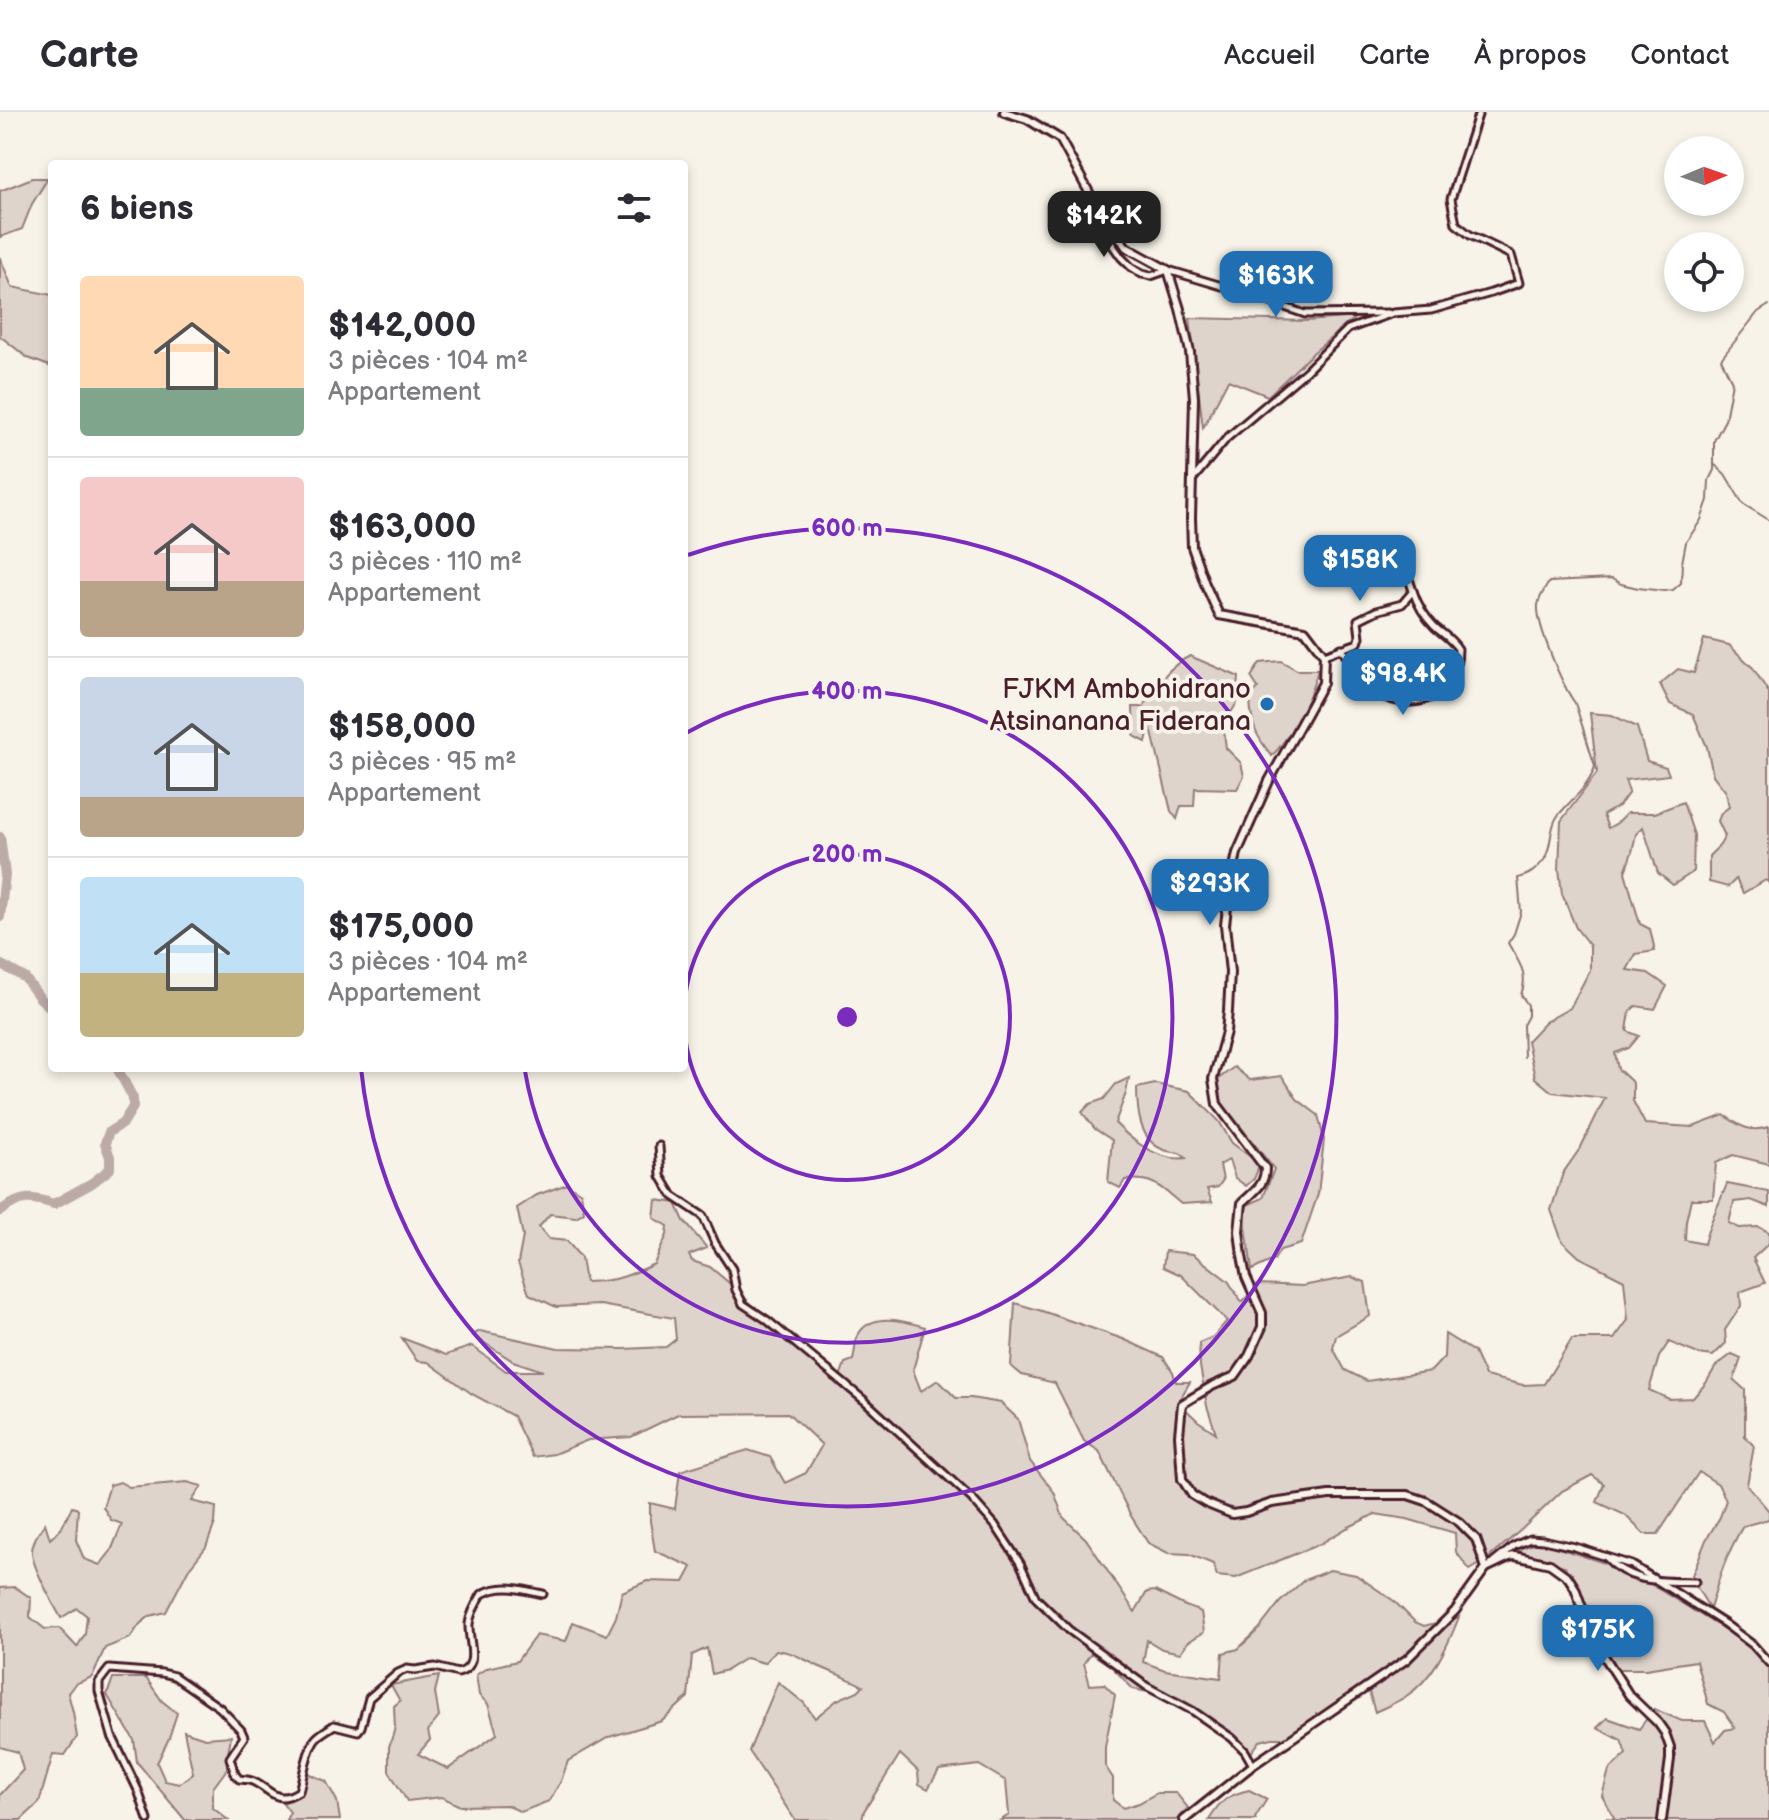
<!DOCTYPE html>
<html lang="fr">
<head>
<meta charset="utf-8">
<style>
  :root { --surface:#fff; --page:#f2f2f3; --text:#2b2b33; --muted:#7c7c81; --line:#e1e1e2; --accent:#1f6fb2 }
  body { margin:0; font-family:"Balsamiq Sans",sans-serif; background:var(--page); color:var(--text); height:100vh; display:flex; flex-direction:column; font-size:30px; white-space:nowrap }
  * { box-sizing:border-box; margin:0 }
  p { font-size:26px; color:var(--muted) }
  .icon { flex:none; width:44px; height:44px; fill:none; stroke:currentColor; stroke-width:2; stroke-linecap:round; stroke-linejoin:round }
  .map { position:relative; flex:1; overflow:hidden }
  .panel { position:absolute; left:48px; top:48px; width:640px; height:912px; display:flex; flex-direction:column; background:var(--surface); border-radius:8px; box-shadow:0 4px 12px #0003 }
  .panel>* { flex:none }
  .needle { width:52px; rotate:88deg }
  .controls { position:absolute; left:1664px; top:24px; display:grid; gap:16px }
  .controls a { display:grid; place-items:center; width:80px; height:80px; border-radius:50%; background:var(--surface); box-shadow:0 4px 12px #0003; font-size:40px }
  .price { position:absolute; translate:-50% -68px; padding:0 18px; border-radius:16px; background:var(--accent); color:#fff; font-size:26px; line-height:52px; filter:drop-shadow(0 2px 4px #0008) }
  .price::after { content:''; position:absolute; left:50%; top:48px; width:24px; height:18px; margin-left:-12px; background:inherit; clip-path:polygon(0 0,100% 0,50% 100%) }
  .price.current { background:#222; color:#fff }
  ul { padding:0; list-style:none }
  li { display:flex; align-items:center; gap:24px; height:200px; padding:0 32px }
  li+li { border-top:2px solid var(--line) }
  li span { display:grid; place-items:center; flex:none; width:224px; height:160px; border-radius:8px; color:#555 }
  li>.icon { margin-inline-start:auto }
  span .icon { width:96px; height:96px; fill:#fffc; stroke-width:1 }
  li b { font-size:34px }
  h2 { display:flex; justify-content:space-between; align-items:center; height:96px; padding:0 32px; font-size:34px }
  header { display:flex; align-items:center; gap:48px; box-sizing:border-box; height:112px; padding:0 40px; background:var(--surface); border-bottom:2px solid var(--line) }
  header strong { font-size:38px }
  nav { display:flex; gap:44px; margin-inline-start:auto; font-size:28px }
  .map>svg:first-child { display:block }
  .green { fill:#ded4cc; stroke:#947a7c; stroke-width:2 }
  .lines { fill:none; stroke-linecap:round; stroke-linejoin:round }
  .stream { stroke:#8e7275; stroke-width:2 }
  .river { stroke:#bcaaa7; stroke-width:10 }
  .minor-casing { stroke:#4a1f2b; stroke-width:11 }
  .tertiary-casing { stroke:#4a1f2b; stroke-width:12 }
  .minor { stroke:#f7f3e8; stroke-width:5 }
  .tertiary { stroke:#f7f3e8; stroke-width:6 }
  .ring { fill:none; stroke:#7b2cbf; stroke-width:4 }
  .poi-dot { fill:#1f6fb2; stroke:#f7f3e8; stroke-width:3 }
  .labels { text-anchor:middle; stroke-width:8; stroke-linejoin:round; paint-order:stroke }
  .poi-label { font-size:28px; fill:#4a1f2b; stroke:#f7f3e8; text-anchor:end }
  .centre { fill:#7b2cbf; stroke:#f7f3e8; stroke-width:4 }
  .ring-label { font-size:24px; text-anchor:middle; font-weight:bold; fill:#7b2cbf; stroke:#f7f3e8; stroke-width:8; stroke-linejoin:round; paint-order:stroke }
</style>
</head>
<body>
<header>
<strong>Carte</strong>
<nav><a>Accueil</a><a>Carte</a><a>À propos</a><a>Contact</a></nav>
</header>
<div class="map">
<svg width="1769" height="1708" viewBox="0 0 1769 1708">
  <rect width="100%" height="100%" fill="#f7f3e8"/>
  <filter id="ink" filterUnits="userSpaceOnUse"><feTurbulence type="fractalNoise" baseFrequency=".0125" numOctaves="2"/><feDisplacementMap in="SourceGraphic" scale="16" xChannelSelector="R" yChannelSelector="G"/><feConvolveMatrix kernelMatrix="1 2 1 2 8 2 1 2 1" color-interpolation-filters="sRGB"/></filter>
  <g filter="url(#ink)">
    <g class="green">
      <polygon points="32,66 48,66 32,92 22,117 0,125 0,79"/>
      <polygon points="0,145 12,175 52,183 52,255 28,246 0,224"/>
      <polygon points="1356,205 1314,240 1268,284 1228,268 1203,316 1190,206 1307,209"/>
      <polygon points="1704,527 1729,533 1753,556 1769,581 1769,771 1766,768 1743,781 1736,767 1728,775 1709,770 1709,744 1720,733 1725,724 1718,709 1721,701 1729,695 1726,680 1713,663 1707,635 1693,602 1670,592 1660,572 1678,557 1694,561"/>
      <path d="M 1190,544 L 1239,565 L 1237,591 L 1223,613 L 1226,636 L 1241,651 L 1244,664 L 1237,677 L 1195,676 L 1194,694 L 1181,694 L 1177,707 L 1171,699 L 1150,612 L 1146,630 L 1134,624 L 1133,595 L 1143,595 C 1157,573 1167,555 1190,544 Z"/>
      <path d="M 1281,549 L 1297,558 L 1318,558 C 1309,589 1293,621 1272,644 C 1255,623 1251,613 1250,586 L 1258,576 L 1251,565 L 1260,551 Z"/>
      <path d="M 1590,601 L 1612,603 L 1637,615 L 1647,649 L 1666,655 L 1669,663 L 1625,668 L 1629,680 L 1619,694 L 1603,703 L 1608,716 L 1617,711 L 1627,701 L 1655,701 L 1683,690 L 1694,723 L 1693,760 L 1673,773 L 1658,761 L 1643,715 L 1636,722 L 1632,740 L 1625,760 L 1640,812 L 1650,817 L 1655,839 L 1636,842 L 1627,858 L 1648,861 L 1667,874 L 1655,897 L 1636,894 L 1630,899 L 1627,919 L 1639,924 L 1629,936 L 1615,941 L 1618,957 L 1633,971 L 1633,989 L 1645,1012 L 1693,1015 L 1724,1003 C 1740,1014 1748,1021 1769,1015 L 1769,1052 L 1733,1043 L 1716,1051 L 1713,1087 L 1691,1087 L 1686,1109 L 1685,1128 L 1704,1132 C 1709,1111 1719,1092 1727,1072 L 1769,1080 L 1769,1095 L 1751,1088 L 1734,1090 L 1729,1111 L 1739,1116 L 1759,1115 L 1769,1120 L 1769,1131 L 1753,1146 L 1765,1171 L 1740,1180 L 1741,1194 L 1725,1218 L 1726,1231 L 1713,1244 L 1698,1242 L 1669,1230 L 1659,1245 L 1649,1278 L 1669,1287 L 1693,1286 L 1706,1271 L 1716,1254 L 1732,1242 L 1741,1246 L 1734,1268 L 1745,1278 L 1745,1324 L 1754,1334 L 1747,1373 L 1769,1399 L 1769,1407 L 1743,1414 C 1726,1443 1719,1465 1710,1497 L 1691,1466 L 1706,1428 L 1720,1405 L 1726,1388 L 1718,1372 L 1699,1360 L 1658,1422 L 1644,1422 L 1625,1403 L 1597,1390 L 1604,1372 L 1592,1363 L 1562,1379 L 1521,1418 L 1485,1449 L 1470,1458 L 1456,1440 L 1455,1421 L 1407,1407 L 1375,1402 L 1347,1416 L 1320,1432 L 1236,1466 L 1217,1464 L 1213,1452 L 1189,1442 L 1168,1441 L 1148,1431 L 1131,1404 L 1099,1339 L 1084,1329 L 1055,1271 L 1022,1263 L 1011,1254 L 1015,1191 L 1042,1199 L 1123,1227 L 1163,1245 L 1173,1260 L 1176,1270 L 1190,1270 L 1178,1290 L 1198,1309 L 1216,1321 L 1207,1294 L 1200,1254 L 1199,1231 L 1213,1225 L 1227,1209 L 1181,1163 L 1163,1155 L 1165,1139 L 1193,1142 L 1228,1169 L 1242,1190 L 1259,1172 L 1302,1174 L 1352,1165 L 1365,1170 L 1370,1204 L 1336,1224 L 1333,1236 L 1345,1258 L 1367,1269 L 1431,1259 L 1444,1245 L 1445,1222 L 1474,1240 L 1485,1264 L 1523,1273 L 1544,1272 L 1572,1227 L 1614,1227 L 1628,1208 L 1624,1168 L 1579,1145 L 1562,1129 L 1551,1098 L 1563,1061 L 1581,1035 L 1605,986 L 1552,980 L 1535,966 L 1527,929 L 1545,910 L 1570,896 L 1590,858 L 1590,834 L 1576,816 L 1562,782 L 1559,757 L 1561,709 L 1597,661 Z"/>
      <polygon points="1234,955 1250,968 1282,964 1297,987 1318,1003 1324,1027 1318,1082 1301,1132 1280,1138 1274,1148 1252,1158 1246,1115 1245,1094 1263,1086 1274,1057 1222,991 1217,968"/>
      <path d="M 1129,966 L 1126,981 L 1115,1011 C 1132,1029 1160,1050 1186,1046 C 1177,1037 1175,1042 1164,1038 C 1139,1029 1137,998 1137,976 L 1155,972 L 1189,979 L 1219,1009 L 1232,1031 L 1260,1052 L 1254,1067 L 1246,1074 L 1235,1066 L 1229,1048 L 1220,1053 L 1223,1068 L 1218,1075 L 1207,1077 L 1212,1090 L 1181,1092 C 1160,1075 1154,1065 1125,1068 L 1120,1076 L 1108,1070 L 1112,1028 L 1095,1017 L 1082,1000 L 1090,992 L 1104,987 L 1116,972 Z"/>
      <path d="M 567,1072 L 581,1081 L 584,1100 L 576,1105 L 550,1102 L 539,1115 L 549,1127 L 567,1129 L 581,1146 L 585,1170 C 615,1169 627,1165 654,1152 L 667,1123 L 668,1114 L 654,1106 L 656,1088 L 676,1091 L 684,1109 L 707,1136 L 689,1143 L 692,1149 L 710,1155 L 728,1170 L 837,1273 L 845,1251 L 853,1248 C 855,1241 855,1229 858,1223 C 871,1199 905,1209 925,1215 L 913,1258 L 921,1279 L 938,1268 L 956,1286 L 971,1286 L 1001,1291 L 1018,1307 L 1030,1349 L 1054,1380 L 1063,1405 L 1086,1427 L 1135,1500 L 1147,1480 L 1155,1479 L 1183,1493 L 1201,1500 L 1204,1520 L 1188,1530 L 1180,1541 L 1162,1537 L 1147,1528 L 1143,1550 L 1165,1558 L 1221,1566 L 1223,1541 L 1238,1537 L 1259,1517 L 1280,1490 L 1304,1468 L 1330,1458 L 1356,1463 L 1394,1489 L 1415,1510 L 1424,1514 L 1459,1505 C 1447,1536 1433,1567 1405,1585 C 1396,1591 1385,1595 1375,1600 L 1369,1580 L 1339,1592 L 1284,1626 L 1272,1626 L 1260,1629 L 1251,1641 L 1229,1620 L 1210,1610 L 1193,1595 L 1179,1586 L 1133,1577 L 1112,1555 L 1091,1541 L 1084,1551 L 1090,1573 L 1104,1572 L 1115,1583 L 1105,1635 L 1105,1654 L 1113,1666 L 1113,1688 L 1123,1696 L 1139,1691 L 1157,1681 L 1176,1681 L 1188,1696 L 1176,1708 L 1001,1708 L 1009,1703 L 1006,1669 L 979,1653 L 939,1658 L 928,1677 L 919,1672 L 918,1659 L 900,1642 L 864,1699 L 862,1708 L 795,1708 L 749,1639 L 778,1570 L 804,1591 L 815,1606 L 837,1588 L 858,1579 L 863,1574 C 847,1565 830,1560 814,1552 C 799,1545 793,1540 776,1538 L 764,1551 L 746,1546 L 727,1558 L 712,1562 L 707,1536 L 692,1543 L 688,1585 L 662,1609 L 609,1625 L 568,1649 L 561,1669 L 549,1689 L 521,1700 L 507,1693 L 460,1694 L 442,1685 L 407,1689 L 389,1659 L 389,1635 L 395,1616 L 394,1594 L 400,1589 L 391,1573 L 439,1564 L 435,1580 L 439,1605 L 428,1619 L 430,1628 L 418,1642 L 448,1657 L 497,1622 L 488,1592 L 479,1583 L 476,1563 L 487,1556 L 517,1549 L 536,1523 L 566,1529 L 573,1510 L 607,1523 L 616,1505 L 622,1480 L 647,1469 L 684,1470 L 692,1455 L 655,1439 L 650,1409 L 650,1391 L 675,1397 L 680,1359 L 748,1338 L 770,1345 L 785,1371 L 806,1361 L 822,1333 L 788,1301 L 678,1302 L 631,1325 L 588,1328 L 554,1342 L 533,1345 L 513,1304 L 472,1282 L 428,1250 L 417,1249 L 402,1226 L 446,1243 L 472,1234 L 506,1259 L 543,1259 L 513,1249 L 472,1223 L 480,1219 L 558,1236 L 624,1237 L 666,1235 L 676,1227 L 674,1206 L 600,1193 L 556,1195 L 529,1182 L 518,1151 L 523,1124 L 517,1096 L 537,1083 Z"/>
      <path d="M 120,1370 L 129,1375 L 187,1370 L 202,1374 L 192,1389 L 216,1395 L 215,1411 L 206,1435 L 188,1458 L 166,1500 L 150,1504 L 140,1512 L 130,1526 L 105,1536 L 92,1565 L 75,1572 L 68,1581 L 73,1600 L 77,1625 L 65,1643 L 53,1642 L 39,1691 L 21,1708 L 0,1708 L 0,1683 L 23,1658 L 18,1640 L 0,1635 L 0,1476 L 15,1475 L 31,1486 L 30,1505 L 45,1517 L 59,1516 L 77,1535 L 85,1522 L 87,1504 L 77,1496 L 61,1506 C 54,1493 31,1453 32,1440 C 32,1429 39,1420 45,1411 L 50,1427 L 61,1417 L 72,1395 L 78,1397 L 76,1428 L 84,1447 L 100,1453 L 111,1439 L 122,1412 L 111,1408 L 103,1395 L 110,1373 Z"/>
      <polygon points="1540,1430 1629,1459 1769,1545 1769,1708 1606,1708 1606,1706 1615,1707 1602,1684 1609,1658 1626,1642 1621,1628 1597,1616 1607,1606 1639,1617 1654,1597 1682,1609 1705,1609 1715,1630 1725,1618 1735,1616 1724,1600 1708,1592 1696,1549 1646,1557 1617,1557 1588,1511 1565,1454 1532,1447 1518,1437"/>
      <polygon points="113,1566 146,1566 162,1589 177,1601 169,1626 157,1651 165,1669 179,1672 193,1661 184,1619 205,1626 231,1624 227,1647 227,1657 213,1676 213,1696 228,1708 185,1708 137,1650 134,1628 107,1583"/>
      <path d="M 307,1661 L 326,1669 L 337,1689 L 340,1708 L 286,1708 L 290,1700 L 283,1691 C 299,1683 301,1678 307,1661 Z"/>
      <path d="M 1249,1678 L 1267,1687 L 1255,1706 L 1256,1708 L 1209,1708 C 1221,1689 1227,1683 1249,1678 Z"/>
    </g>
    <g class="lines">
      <g class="stream">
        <polyline points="1715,353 1725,362 1743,392 1769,408"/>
        <path d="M 1524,945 L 1523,913 L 1528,904 L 1528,893 L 1521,883 C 1529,861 1519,851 1508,831 L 1514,822 L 1521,800 L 1518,766 C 1530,763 1536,758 1544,748 C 1552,736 1549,717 1557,705 C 1569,689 1590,675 1595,654 L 1575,591 C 1563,575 1536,512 1538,493 C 1539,485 1545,477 1549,470 L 1612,467 L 1621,472 L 1638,476 L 1664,479 L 1673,478 L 1681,471 L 1682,451 L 1686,430 L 1701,408 L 1708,388 L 1709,368 L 1714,358 L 1714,329 L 1725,308 L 1732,270 L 1721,247 L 1758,200 L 1769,193"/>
      </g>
      <g class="river">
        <polyline points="0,725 5,763 0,805"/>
        <polyline points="0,852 25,866 39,885 52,897"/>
        <path d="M 0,1099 C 22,1084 29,1084 54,1092 L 92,1071 L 110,1057 L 110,1045 L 105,1031 L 109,1020 L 123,1011 L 133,995 L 133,986 L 117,956"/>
      </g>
      <g class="minor-casing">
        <g id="minor">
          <polyline points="1091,84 1089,96 1097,116 1106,124 1121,145 1131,155 1142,162 1151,164 1168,158 1242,180 1305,202 1388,201"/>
          <polyline points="1193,367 1227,326 1306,259 1348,217 1393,201 1431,198 1491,181 1519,171 1511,143 1470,123 1456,112 1451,87 1479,0"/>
          <path d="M 1341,536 C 1349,548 1364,575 1376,581 C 1415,603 1458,584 1458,537 C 1451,526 1442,522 1434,514 C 1424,504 1417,491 1413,479"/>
          <polyline points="1324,543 1358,531 1360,525 1358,508 1376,499 1402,492 1413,479 1409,467 1409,453"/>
          <polyline points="659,1034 661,1064 673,1084 703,1104 715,1131 732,1157 736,1178 743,1192 767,1208 865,1289 972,1387 995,1413 1020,1451 1036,1486 1069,1518 1146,1574 1193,1599 1232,1626 1245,1639 1253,1653"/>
          <path d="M 1606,1445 C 1630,1472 1661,1469 1695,1470"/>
          <polyline points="1493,1451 1514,1434 1530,1427 1543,1428 1575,1435 1632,1453 1725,1512 1753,1533 1769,1551"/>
          <path d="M 148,1708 L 138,1678 L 112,1624 L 99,1579 L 99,1570 L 109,1557 L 162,1561 L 174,1564 L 220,1596 L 241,1618 L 244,1625 L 230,1646 L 235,1662 L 239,1667 C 240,1667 251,1668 252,1669 C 271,1677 276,1694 299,1679 C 304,1663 305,1644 314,1629 C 318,1622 328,1618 334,1613 L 358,1619 L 361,1615 L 369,1586 L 398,1561 L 407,1557 L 415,1558 L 435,1555 L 458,1561 C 481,1555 468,1530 469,1512 C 470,1502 477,1490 482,1482 C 503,1471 522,1478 543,1482"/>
        </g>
      </g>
      <g class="tertiary-casing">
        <g id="tertiary">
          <path d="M 1004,0 L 1027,7 L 1060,27 L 1091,84 L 1126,135 L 1168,158 L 1180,197 L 1190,240 L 1194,286 L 1191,406 L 1192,435 L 1205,472 L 1219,503 L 1305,518 L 1324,543 L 1323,571 L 1269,669 L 1237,741 L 1229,778 L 1225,813 L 1230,860 L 1228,899 L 1226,920 L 1213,967 L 1217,992 L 1265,1056 C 1265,1074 1254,1079 1242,1091 L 1239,1119 L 1242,1144 L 1246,1165 L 1262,1201 L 1262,1215 L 1249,1244 L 1235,1264 L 1212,1274 L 1182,1292 L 1179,1323 L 1182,1367 L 1192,1383 L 1205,1391 L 1232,1402 L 1246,1400 L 1272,1391 L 1329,1383 L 1408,1383 L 1426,1389 L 1459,1410 L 1476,1427 L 1486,1456"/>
          <polyline points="1184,1708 1253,1653 1407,1547 1455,1499 1486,1456 1509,1445 1515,1444 1550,1452 1568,1465 1575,1476 1589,1515 1599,1536 1629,1583 1658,1611 1665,1621 1670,1635 1670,1647 1662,1708"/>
        </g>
      </g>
      <use href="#minor" class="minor"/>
      <use href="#tertiary" class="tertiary"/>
    </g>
  </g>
  <g class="ring">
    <path d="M684 904A163 163 0 1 1 684 906"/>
    <path d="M686 621A326 326 0 1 1 525 959"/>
    <path d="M688 443A489 489 0 1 1 361 956"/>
  </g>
  <circle class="poi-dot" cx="1267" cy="592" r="8"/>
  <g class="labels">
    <g class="poi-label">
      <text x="1251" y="586">FJKM Ambohidrano<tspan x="1251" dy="32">Atsinanana Fiderana</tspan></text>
    </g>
  </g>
  <circle cx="847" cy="905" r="12" class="centre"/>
  <g class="ring-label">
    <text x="847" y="424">600 m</text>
    <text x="847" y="587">400 m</text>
    <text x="847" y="750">200 m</text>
  </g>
</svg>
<div class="controls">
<a><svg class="needle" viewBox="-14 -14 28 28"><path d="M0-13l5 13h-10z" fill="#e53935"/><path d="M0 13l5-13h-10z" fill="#7c7c81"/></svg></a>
<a><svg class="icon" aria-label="locate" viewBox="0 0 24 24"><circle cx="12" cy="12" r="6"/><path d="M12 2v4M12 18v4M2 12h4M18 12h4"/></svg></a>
</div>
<b class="price current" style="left:1104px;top:147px">$142K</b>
<b class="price" style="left:1276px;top:207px">$163K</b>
<b class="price" style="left:1360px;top:491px">$158K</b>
<b class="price" style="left:1403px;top:605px">$98.4K</b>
<b class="price" style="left:1210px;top:815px">$293K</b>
<b class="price" style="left:1598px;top:1561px">$175K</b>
<section class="panel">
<h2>6 biens<svg class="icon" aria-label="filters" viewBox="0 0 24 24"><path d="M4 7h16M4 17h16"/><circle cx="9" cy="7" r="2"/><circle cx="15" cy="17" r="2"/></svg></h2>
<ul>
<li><span style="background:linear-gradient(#ffd9b3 70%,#7fa58c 0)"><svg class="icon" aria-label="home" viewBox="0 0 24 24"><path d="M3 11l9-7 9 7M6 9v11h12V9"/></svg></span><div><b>$142,000</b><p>3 pièces · 104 m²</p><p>Appartement</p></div></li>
<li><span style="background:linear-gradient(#f6c9c9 65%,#b9a48a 0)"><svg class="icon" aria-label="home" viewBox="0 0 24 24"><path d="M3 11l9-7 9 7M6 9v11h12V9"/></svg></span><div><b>$163,000</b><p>3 pièces · 110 m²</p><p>Appartement</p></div></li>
<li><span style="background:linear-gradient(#c9d6e8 75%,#b9a48a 0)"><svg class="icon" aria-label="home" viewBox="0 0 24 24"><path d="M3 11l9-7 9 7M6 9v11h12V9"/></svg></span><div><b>$158,000</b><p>3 pièces · 95 m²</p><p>Appartement</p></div></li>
<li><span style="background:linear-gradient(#bfe0f5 60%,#c2b280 0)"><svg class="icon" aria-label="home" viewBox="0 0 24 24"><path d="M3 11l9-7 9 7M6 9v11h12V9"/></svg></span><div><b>$175,000</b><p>3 pièces · 104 m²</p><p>Appartement</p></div></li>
</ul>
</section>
</div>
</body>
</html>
